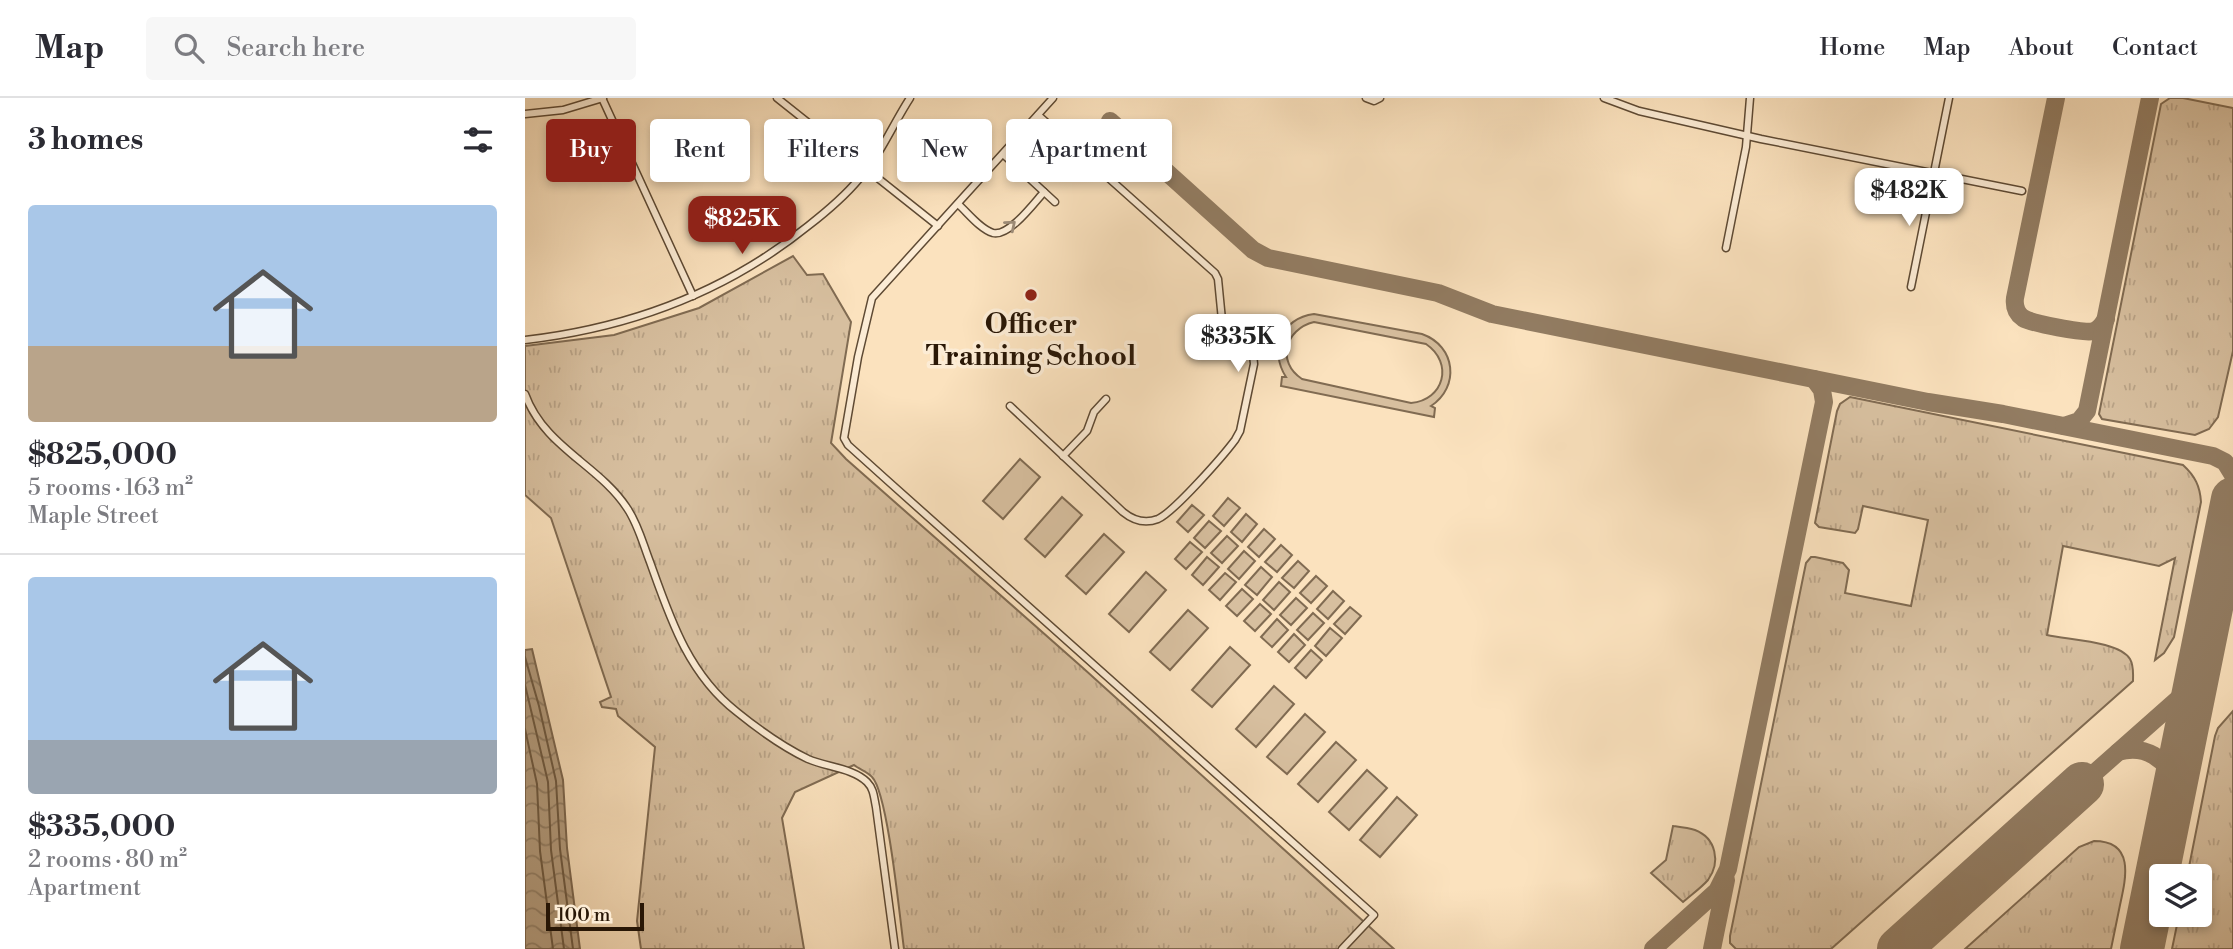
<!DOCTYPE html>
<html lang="en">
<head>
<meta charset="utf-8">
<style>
  :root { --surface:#fff; --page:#f7f7f7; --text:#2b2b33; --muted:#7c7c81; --line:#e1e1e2; --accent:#8f2418 }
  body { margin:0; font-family:"Libre Bodoni",serif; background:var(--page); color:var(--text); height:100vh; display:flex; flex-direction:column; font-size:26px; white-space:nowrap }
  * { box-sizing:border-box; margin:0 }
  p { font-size:23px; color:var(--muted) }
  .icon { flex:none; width:38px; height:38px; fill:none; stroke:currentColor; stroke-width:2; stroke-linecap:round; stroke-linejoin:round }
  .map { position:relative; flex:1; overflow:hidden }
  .details { display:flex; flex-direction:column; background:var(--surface); width:525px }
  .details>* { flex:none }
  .top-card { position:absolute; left:21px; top:21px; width:665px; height:63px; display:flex; gap:14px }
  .fabs { position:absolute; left:1624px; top:766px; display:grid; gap:14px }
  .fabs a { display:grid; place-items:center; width:63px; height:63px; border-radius:7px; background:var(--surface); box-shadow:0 4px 10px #0003; font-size:35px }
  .scale { position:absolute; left:21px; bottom:18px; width:98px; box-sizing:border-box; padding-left:7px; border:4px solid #291706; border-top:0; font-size:19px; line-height:24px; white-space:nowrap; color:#291706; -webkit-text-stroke:5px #fcecd5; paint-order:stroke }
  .price { position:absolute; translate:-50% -60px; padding:0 16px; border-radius:14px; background:#fff; color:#222; font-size:23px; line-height:46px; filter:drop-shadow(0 2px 4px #0008) }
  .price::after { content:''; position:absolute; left:50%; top:42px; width:21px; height:16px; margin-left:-10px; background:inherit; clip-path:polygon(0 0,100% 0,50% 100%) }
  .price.active { background:var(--accent); color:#fff }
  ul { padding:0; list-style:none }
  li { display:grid; align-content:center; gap:14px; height:371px; padding:0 28px }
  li+li { border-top:2px solid var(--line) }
  li span { display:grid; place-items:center; height:217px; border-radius:7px; color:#555 }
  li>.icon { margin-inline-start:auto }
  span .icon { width:126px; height:126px; fill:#fffc; stroke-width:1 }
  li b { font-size:30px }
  h2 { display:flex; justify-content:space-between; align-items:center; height:84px; padding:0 28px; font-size:30px }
  .pill { padding:0 24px; border-radius:7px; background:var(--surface); box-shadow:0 4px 10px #0003; font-size:24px; line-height:63px }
  .pill.active { background:var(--accent); color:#fff }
  header { display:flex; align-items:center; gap:42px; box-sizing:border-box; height:98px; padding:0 35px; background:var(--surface); border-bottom:2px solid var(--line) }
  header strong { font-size:33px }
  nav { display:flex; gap:38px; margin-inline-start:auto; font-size:24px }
  .search { width:490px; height:63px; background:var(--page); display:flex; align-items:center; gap:18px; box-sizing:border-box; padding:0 24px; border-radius:7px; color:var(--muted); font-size:26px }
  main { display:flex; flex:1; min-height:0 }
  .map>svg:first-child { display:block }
  .grass { fill:url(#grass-tufts); stroke:#806b52; stroke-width:2 }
  .park { fill:#d7bf9f; stroke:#806b52; stroke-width:2; fill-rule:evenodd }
  .water { fill:url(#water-waves); stroke:#7c674f; stroke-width:2 }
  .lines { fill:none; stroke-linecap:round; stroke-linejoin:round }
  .shore { stroke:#6e5a42; stroke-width:2 }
  .taxiway { stroke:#927c62; stroke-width:18 }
  .runway { stroke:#927c62; stroke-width:44 }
  .minor-casing { stroke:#5e4a34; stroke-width:9 }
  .minor { stroke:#fcecd5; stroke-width:6 }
  .oneway { stroke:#9d8c78 }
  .poi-dot { fill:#8f2418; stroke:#fcecd5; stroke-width:2.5 }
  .labels { text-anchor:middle; stroke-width:7; stroke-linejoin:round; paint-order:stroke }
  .poi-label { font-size:28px; font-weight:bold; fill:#291706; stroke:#fcecd5 }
</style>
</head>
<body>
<header>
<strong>Map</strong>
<div class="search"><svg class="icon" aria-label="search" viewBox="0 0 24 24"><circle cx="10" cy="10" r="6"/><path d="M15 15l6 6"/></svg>Search here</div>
<nav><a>Home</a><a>Map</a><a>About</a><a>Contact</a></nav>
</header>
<main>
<section class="details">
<h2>3 homes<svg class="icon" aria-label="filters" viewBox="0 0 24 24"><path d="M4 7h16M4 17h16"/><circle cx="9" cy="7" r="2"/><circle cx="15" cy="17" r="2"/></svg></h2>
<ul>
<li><span style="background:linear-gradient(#a9c7e8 65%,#b9a48a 0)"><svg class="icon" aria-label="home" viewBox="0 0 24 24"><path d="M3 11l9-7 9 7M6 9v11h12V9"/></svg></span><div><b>$825,000</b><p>5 rooms · 163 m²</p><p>Maple Street</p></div></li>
<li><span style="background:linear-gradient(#a9c7e8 75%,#9aa5b1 0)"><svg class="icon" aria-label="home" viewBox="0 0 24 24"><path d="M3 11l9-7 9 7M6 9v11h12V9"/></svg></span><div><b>$335,000</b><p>2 rooms · 80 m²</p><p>Apartment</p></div></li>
</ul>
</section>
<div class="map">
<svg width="1708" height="851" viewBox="0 0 1708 851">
  <defs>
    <pattern id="grass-tufts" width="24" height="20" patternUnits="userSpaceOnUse" patternTransform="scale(1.75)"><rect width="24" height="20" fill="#d7bf9f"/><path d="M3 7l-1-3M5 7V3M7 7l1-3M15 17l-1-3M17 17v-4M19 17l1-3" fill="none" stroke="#b9a387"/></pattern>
    <pattern id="water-waves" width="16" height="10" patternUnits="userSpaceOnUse" patternTransform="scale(1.75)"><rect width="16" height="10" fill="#b49d7f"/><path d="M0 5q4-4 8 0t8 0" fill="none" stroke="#927f66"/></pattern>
  </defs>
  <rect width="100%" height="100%" fill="#fbe2be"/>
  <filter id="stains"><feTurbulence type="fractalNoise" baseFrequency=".00286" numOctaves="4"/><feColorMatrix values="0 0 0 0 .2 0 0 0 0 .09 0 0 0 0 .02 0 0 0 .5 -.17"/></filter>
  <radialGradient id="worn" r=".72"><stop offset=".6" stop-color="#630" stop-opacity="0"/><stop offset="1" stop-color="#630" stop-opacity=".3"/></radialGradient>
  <g class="grass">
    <polygon points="1645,0 1658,0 1708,10 1708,253 1693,319 1684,331 1670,337 1577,321 1574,316 1636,6"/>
    <path d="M 268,158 L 282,177 L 298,176 L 326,224 L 306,345 L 321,361 L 558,570 L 869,851 L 379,851 C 375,822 363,695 347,679 C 343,674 334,671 329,667 L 270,694 L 257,720 L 279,851 L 116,851 L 112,823 L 130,649 L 93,618 L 91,611 L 77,609 L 75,604 L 86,599 L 26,420 L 0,397 L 0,248 L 89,237 L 174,210 Z"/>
    <path d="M 1325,299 L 1658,367 C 1670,378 1675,388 1676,404 L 1649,539 L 1639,555 L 1630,562 L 1650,460 L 1634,468 L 1538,448 L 1522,537 C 1543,542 1594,543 1605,561 C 1609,568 1608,575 1608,583 L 1306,851 L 1211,851 L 1205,845 L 1205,838 L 1281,465 L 1286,459 L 1290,459 L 1318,465 L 1324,472 L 1320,495 L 1386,508 L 1403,422 L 1338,408 L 1333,431 L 1330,435 L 1294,429 L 1290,425 L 1312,313 L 1315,306 Z"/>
    <polygon points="1708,613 1708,851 1647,851 1654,817 1675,817 1675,779 1662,779 1690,638 1693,630"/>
    <path d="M 1148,728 C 1155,729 1163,730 1170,732 C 1191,740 1196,764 1183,782 C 1176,790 1166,797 1158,804 L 1126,775 L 1141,762 Z"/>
    <path d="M 1569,743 C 1610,743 1601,780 1595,807 C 1592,822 1589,836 1586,851 L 1440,851 L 1554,749 Z"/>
  </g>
  <g class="park">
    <path d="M 789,216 L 897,236 C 931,248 935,289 906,308 L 910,310 L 909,319 L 756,288 L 757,279 L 761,279 C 744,253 756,220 789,216 ZM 789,224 L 901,246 C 929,265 919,302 886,305 L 777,281 C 751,264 760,231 789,224 Z"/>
    <polygon points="495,361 515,379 478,421 458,403"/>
    <polygon points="537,399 557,417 520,459 500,441"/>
    <polygon points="703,400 715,410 699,428 688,418"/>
    <polygon points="667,407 679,417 663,434 652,424"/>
    <polygon points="721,416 732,426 717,444 706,434"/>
    <polygon points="684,423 696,433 680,450 669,440"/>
    <polygon points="739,431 750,441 734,459 723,449"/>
    <polygon points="579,436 599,454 561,496 541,478"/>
    <polygon points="702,438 713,448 697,465 686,455"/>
    <polygon points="665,444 677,454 661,471 650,461"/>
    <polygon points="756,447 767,457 752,474 740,464"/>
    <polygon points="719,453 730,463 714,481 703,471"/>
    <polygon points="682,459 694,469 678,487 667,477"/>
    <polygon points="773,463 784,473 769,490 757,480"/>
    <polygon points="736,469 747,479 732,497 720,487"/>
    <polygon points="621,474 641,492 604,534 584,516"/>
    <polygon points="700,475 711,484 695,502 684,492"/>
    <polygon points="791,478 802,488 786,505 775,495"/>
    <polygon points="754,484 765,494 749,512 738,502"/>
    <polygon points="717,491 728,501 712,518 701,508"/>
    <polygon points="808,493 819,503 803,521 792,511"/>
    <polygon points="771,500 782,510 766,527 755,517"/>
    <polygon points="735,506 746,516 730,533 719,523"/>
    <polygon points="825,509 836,518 820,536 809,526"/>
    <polygon points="663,512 683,530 645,572 625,554"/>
    <polygon points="788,515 799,525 783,542 772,532"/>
    <polygon points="752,521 763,532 747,549 736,539"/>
    <polygon points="805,530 817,540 801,558 790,548"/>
    <polygon points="769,536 780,547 764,564 753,554"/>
    <polygon points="705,549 725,567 687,609 667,592"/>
    <polygon points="786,552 797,562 781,580 770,570"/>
    <polygon points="749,588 769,606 731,649 711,631"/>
    <polygon points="780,616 800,634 762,676 742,659"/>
    <polygon points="811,644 831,662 793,704 773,686"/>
    <polygon points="842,672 862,690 824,732 804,714"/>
    <polygon points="872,699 892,717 855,759 835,742"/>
  </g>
  <polygon class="water" points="7,551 38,682 42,750 55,851 0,851 0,552"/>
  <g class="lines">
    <g class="shore">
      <polyline points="0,559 14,608 31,683 35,751 48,851"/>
      <polyline points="0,587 23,684 26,752 39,851"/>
      <polyline points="0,631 12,686 15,753 28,851"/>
    </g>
    <g class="taxiway">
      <path d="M 1531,0 L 1490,200 C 1489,208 1491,215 1498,220 C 1506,225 1560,236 1569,233 C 1575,231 1578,226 1581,221"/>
      <polyline points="585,23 728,152 743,160 913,195 967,216 1403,304 1478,316 1688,358 1700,364 1708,377"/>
      <polyline points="1539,328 1554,323 1562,313 1625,0"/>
      <path d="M 1593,654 C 1619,646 1643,660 1650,687"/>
      <polyline points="1557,686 1670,586"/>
      <polyline points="1128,851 1192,793 1203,771 1299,304 1297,292 1289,281"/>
      <polyline points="1187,851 1201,782"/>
    </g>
    <g class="runway">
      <polyline points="1374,851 1557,686"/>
      <polyline points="1617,851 1708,401"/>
    </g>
    <g class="minor-casing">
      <g id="minor">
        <polyline points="77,0 168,198"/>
        <polyline points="252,0 413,128"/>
        <polyline points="528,0 347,200 333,259 319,340 323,347 363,383 849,817 817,851"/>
        <polyline points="841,0 849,3 855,0"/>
        <polyline points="1079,0 1114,13 1236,41 1497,93"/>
        <polyline points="0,16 38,12 78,0"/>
        <polyline points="478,56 530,104"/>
        <path d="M 433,106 C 443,115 455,131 468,135 C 484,139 509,105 519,94"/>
        <polyline points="1201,150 1221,49 1225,0"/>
        <polyline points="1386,189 1424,0"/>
        <path d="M 0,242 C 104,230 201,194 283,128 C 301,114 319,99 334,81 C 355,58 368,26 385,0"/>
        <path d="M 0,296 C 19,349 74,367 102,410 C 113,426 118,446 125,464 C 145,520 163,576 212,614 C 233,631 258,649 283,661 C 301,669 328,670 342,684 C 349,691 349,700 351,709 L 370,851"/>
        <path d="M 485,308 L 598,414 C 609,423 620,426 633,421 C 649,414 698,358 710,342 L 715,333 L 729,266 L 728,256 L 722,247 L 697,222 L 693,181 L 690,175 L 513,17"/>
        <polyline points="538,358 562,333 569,314 581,301"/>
      </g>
    </g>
    <use href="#minor" class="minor"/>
  </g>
  <defs><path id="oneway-chevron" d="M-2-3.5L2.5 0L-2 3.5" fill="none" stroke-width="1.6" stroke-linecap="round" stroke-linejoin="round" transform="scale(1.75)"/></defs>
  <use class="oneway" href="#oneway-chevron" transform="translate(486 127) rotate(-40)"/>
  <circle class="poi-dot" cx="506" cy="197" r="7"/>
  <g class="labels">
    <g class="poi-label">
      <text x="506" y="235">Officer<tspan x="506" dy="32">Training School</tspan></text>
    </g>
  </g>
  <rect width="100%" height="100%" filter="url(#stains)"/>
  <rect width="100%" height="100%" fill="url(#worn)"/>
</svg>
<div class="fabs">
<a><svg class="icon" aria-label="layers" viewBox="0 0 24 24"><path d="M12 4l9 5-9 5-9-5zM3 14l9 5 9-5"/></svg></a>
</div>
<div class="scale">100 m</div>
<b class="price" style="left:1384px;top:130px">$482K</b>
<b class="price active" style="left:217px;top:158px">$825K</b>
<b class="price" style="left:713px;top:276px">$335K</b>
<div class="top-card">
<a class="pill active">Buy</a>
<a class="pill">Rent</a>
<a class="pill">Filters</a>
<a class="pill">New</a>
<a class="pill">Apartment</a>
</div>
</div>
</main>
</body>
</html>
